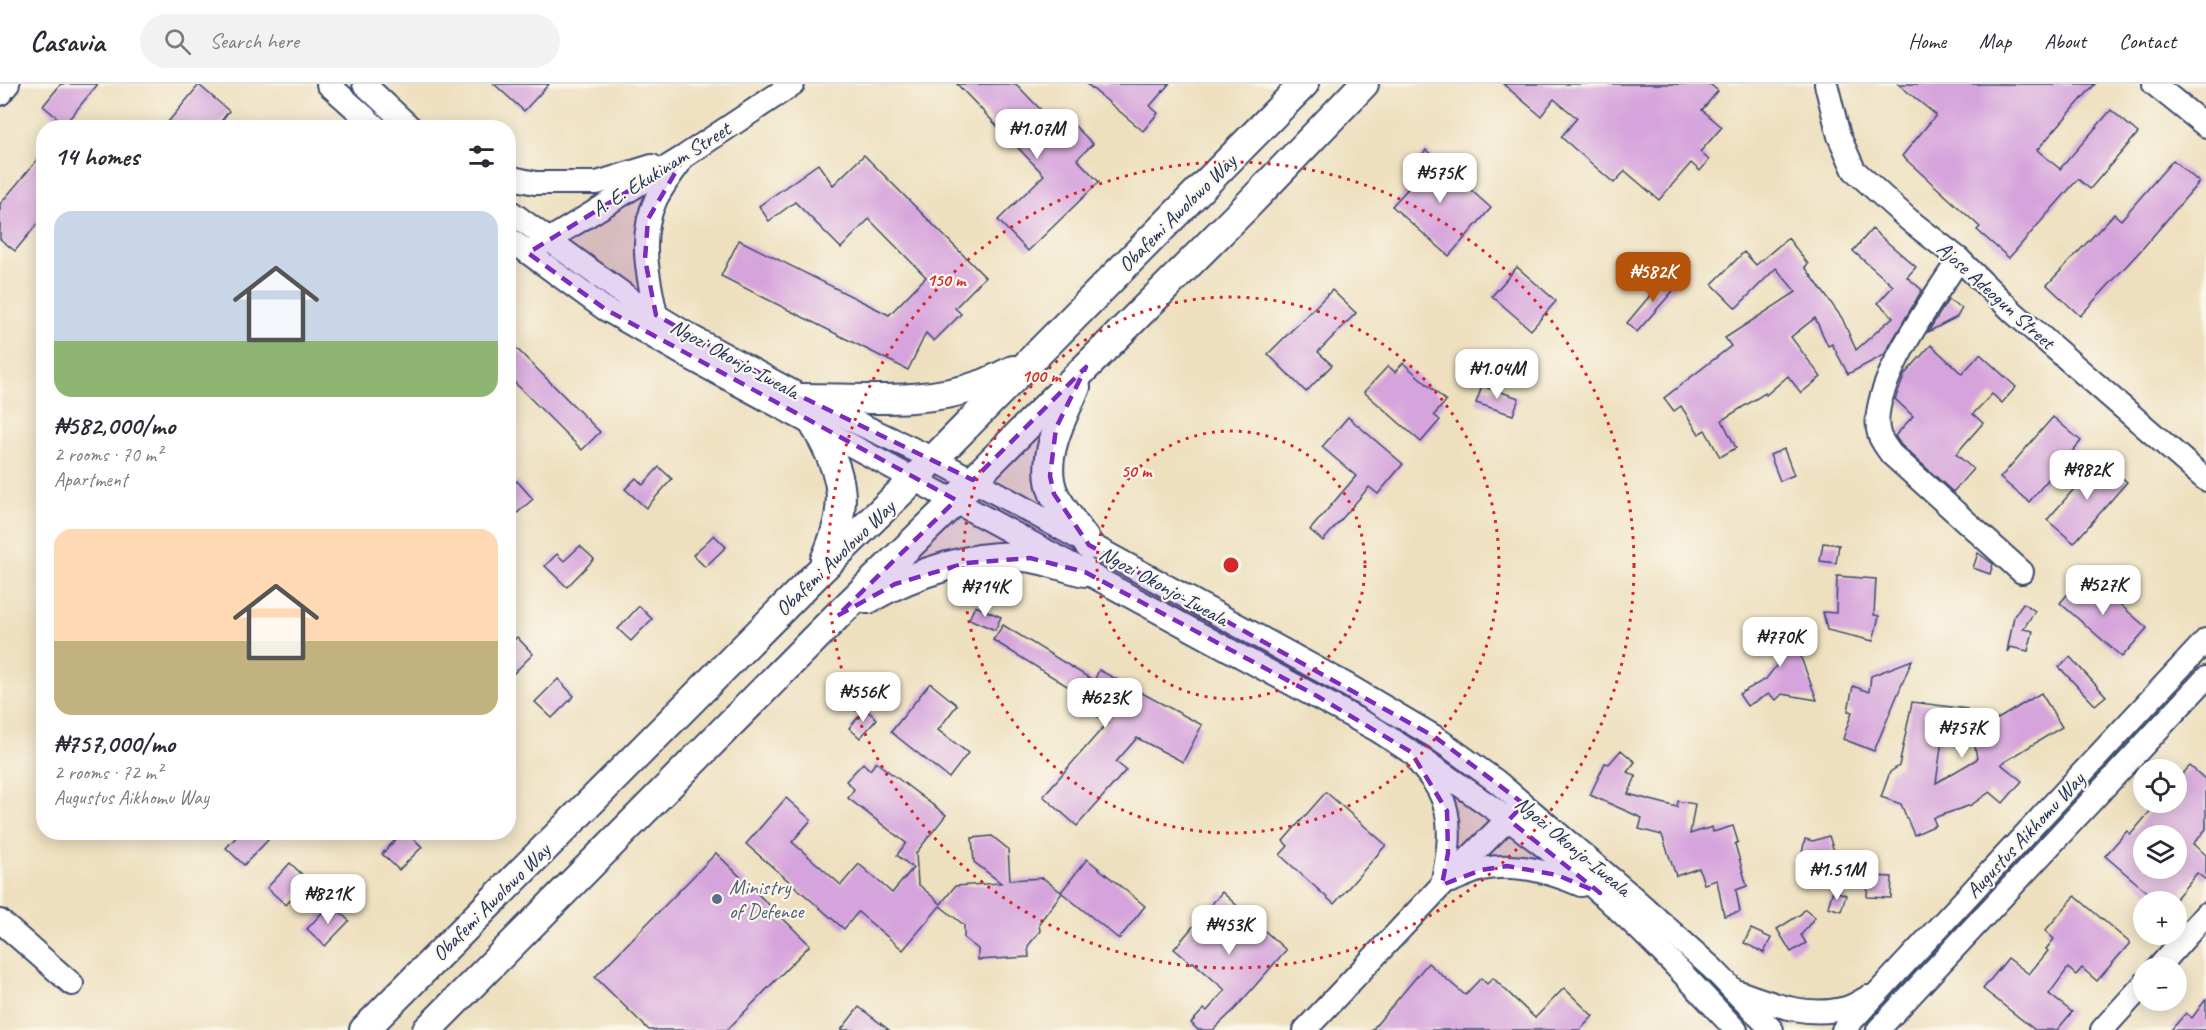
<!DOCTYPE html>
<html lang="en">
<head>
<meta charset="utf-8">
<style>
  :root { --surface:#fff; --page:#f2f2f3; --text:#2b2b33; --muted:#7c7c81; --line:#e1e1e2; --accent:#b45309 }
  body { margin:0; font-family:Caveat,sans-serif; background:var(--page); color:var(--text); height:100vh; display:flex; flex-direction:column; font-size:22px; white-space:nowrap }
  * { box-sizing:border-box; margin:0 }
  p { font-size:20px; color:var(--muted) }
  .icon { flex:none; width:33px; height:33px; fill:none; stroke:currentColor; stroke-width:2; stroke-linecap:round; stroke-linejoin:round }
  .map { position:relative; flex:1; overflow:hidden }
  .panel { position:absolute; left:36px; top:36px; width:480px; height:720px; display:flex; flex-direction:column; background:var(--surface); border-radius:24px; box-shadow:0 3px 15px #0003 }
  .panel>* { flex:none }
  .tools { position:absolute; left:2133px; top:675px; display:grid; gap:12px }
  .tools a { display:grid; place-items:center; width:54px; height:54px; border-radius:50%; background:var(--surface); box-shadow:0 3px 15px #0003; font-size:30px }
  .price { position:absolute; translate:-50% -51px; padding:0 14px; border-radius:12px; background:#fff; color:#222; font-size:20px; line-height:39px; filter:drop-shadow(0 2px 3px #0008) }
  .price::after { content:''; position:absolute; left:50%; top:36px; width:18px; height:14px; margin-left:-9px; background:inherit; clip-path:polygon(0 0,100% 0,50% 100%) }
  .price.current { background:var(--accent); color:#fff }
  ul { padding:0; list-style:none }
  li { display:grid; align-content:center; gap:12px; height:318px; padding:0 18px }
  li span { display:grid; place-items:center; height:186px; border-radius:18px; color:#555 }
  li>.icon { margin-inline-start:auto }
  span .icon { width:108px; height:108px; fill:#fffc; stroke-width:1 }
  li b { font-size:26px }
  h2 { display:flex; justify-content:space-between; align-items:center; height:72px; padding:0 18px; font-size:26px }
  header { display:flex; align-items:center; gap:36px; box-sizing:border-box; height:84px; padding:0 30px; background:var(--surface); border-bottom:2px solid var(--line) }
  header strong { font-size:28px }
  nav { display:flex; gap:33px; margin-inline-start:auto; font-size:21px }
  .search { width:420px; height:54px; background:var(--page); display:flex; align-items:center; gap:15px; box-sizing:border-box; padding:0 21px; border-radius:33px; color:var(--muted); font-size:22px }
  .map>svg:first-child { display:block }
  .building { fill:#d6a4dc; fill-rule:evenodd }
  .lines { fill:none; stroke-linecap:round; stroke-linejoin:round }
  .minor-casing { stroke:#3b4a6d; stroke-width:26 }
  .major-casing { stroke:#3b4a6d; stroke-width:32 }
  .minor { stroke:#fff; stroke-width:22 }
  .major { stroke:#fff; stroke-width:28 }
  .marked { fill:#7b2cbf; fill-opacity:0.2; stroke:#7b2cbf; stroke-width:4.5; stroke-dasharray:12 8; stroke-linejoin:round }
  .ring { fill:none; stroke:#d62828; stroke-width:3; stroke-dasharray:3 6 }
  .service-dot { fill:#5c6f8a; stroke:#fbf7ec; stroke-width:2 }
  .labels { text-anchor:middle; stroke-width:4.5; stroke-linejoin:round; paint-order:stroke }
  .street-label { font-size:21px; fill:#1b2f5e; stroke:#fbf7ec }
  .service-label { font-size:21px; fill:#4e5e75; stroke:#fbf7ec; text-anchor:start }
  .centre { fill:#d62828; stroke:#fbf7ec; stroke-width:3 }
  .ring-label { font-size:18px; text-anchor:middle; font-weight:bold; fill:#d62828; stroke:#fbf7ec; stroke-width:4.5; stroke-linejoin:round; paint-order:stroke }
</style>
</head>
<body>
<header>
<strong>Casavia</strong>
<div class="search"><svg class="icon" aria-label="search" viewBox="0 0 24 24"><circle cx="10" cy="10" r="6"/><path d="M15 15l6 6"/></svg>Search here</div>
<nav><a>Home</a><a>Map</a><a>About</a><a>Contact</a></nav>
</header>
<div class="map">
<svg width="2206" height="946" viewBox="0 0 2206 946">
  <rect width="100%" height="100%" fill="#fbf7ec"/>
  <filter id="ink" filterUnits="userSpaceOnUse"><feTurbulence type="fractalNoise" baseFrequency=".0167" numOctaves="2"/><feDisplacementMap in="SourceGraphic" scale="12" xChannelSelector="R" yChannelSelector="G"/><feConvolveMatrix kernelMatrix="1 2 1 2 8 2 1 2 1" color-interpolation-filters="sRGB"/></filter>
  <filter id="wash" filterUnits="userSpaceOnUse"><feTurbulence type="fractalNoise" baseFrequency=".008" numOctaves="4" result="noise"/><feDisplacementMap in="SourceGraphic" scale="24" xChannelSelector="R" yChannelSelector="G"/><feGaussianBlur stdDeviation="1.35" result="paint"/><feColorMatrix in="noise" values="0 0 0 0 0 0 0 0 0 0 0 0 0 0 0 0 0 1.4 0 .05"/><feComposite in="paint" operator="in"/></filter>
  <g filter="url(#wash)">
    <rect width="100%" height="100%" fill="#eee0bf"/>
    <g id="blocks">
      <g class="building">
        <polygon points="61,0 98,0 65,40 43,22"/>
        <polygon points="494,0 549,0 524,27"/>
        <polygon points="957,0 1016,0 1064,50 1074,41 1093,60 1077,75 1099,98 1028,167 998,136 1044,91"/>
        <polygon points="1087,0 1169,0 1150,22 1158,29 1143,47"/>
        <polygon points="1503,0 1710,0 1718,7 1702,26 1722,43 1700,68 1709,76 1700,87 1691,79 1659,116 1625,87 1614,99 1561,53 1577,34 1554,15 1541,32"/>
        <polygon points="1898,0 2095,0 2037,66 2060,85 2111,26 2138,49 2090,105 2078,95 2009,174 1977,146 1980,143 1902,72 1936,31"/>
        <polygon points="199,1 229,27 216,44 163,44"/>
        <polygon points="1426,66 1491,124 1449,172 1392,122 1415,97 1406,89"/>
        <polygon points="44,68 44,132 15,167 0,155 0,120"/>
        <polygon points="864,71 985,193 955,224 961,230 934,257 926,249 908,286 721,192 739,156 889,231 926,193 869,135 841,164 795,118 769,137 759,122 818,80 833,101"/>
        <polygon points="2173,76 2199,98 2142,165 2080,232 2047,201 2114,130 2121,136"/>
        <polygon points="1872,145 1916,183 1907,193 1922,206 1884,271 1848,290 1832,260 1828,262 1815,234 1791,253 1821,293 1801,309 1788,292 1766,311 1765,309 1722,336 1736,364 1720,373 1705,346 1699,350 1681,322 1674,327 1664,314 1731,262 1725,254 1796,208 1776,184 1736,224 1712,200 1744,168 1756,181 1788,154 1808,180 1805,183 1842,234 1856,266 1893,233 1878,219 1893,202 1853,167"/>
        <polygon points="1517,183 1556,217 1531,246 1492,212"/>
        <polygon points="1668,190 1679,200 1637,248 1627,239"/>
        <polygon points="1332,206 1356,229 1318,268 1332,281 1306,308 1268,270"/>
        <polygon points="1948,216 1962,224 1957,233 1928,248"/>
        <polygon points="508,256 600,348 582,366 508,292"/>
        <polygon points="1931,261 1962,290 1980,270 2016,303 2002,319 1992,310 1973,330 1983,339 1956,370 1973,385 1953,408 1901,361 1895,352 1913,332 1895,315 1896,313 1905,290"/>
        <polygon points="1403,279 1446,317 1434,331 1440,336 1421,358 1364,308 1388,282 1395,288"/>
        <polygon points="1482,302 1519,314 1513,331 1476,319"/>
        <polygon points="1348,333 1403,380 1378,410 1369,403 1323,457 1310,446 1356,392 1322,363"/>
        <polygon points="2053,333 2081,357 2029,418 2000,394"/>
        <polygon points="1784,365 1794,391 1780,397 1770,371"/>
        <polygon points="2101,374 2127,398 2074,459 2047,436"/>
        <polygon points="659,383 672,395 646,424 625,405 636,394 643,401"/>
        <polygon points="517,397 533,415 515,431 508,424 508,405"/>
        <polygon points="714,451 726,463 705,483 693,471"/>
        <polygon points="1823,459 1839,461 1836,479 1820,477"/>
        <polygon points="580,462 594,475 567,503 545,482 557,470 564,477"/>
        <polygon points="1978,469 1993,480 1990,490 1973,484"/>
        <polygon points="2085,490 2147,544 2122,573 2060,519"/>
        <polygon points="1837,492 1876,495 1874,531 1879,532 1873,557 1827,546 1823,528 1836,529"/>
        <polygon points="2023,519 2035,527 2023,545 2033,547 2028,567 2010,563 2007,568 2014,532"/>
        <polygon points="639,522 652,535 631,557 618,545"/>
        <polygon points="975,522 1001,533 995,546 969,535"/>
        <polygon points="1788,538 1791,563 1795,558 1817,616 1782,610 1776,616 1769,610 1747,622 1739,610 1766,595 1790,564 1760,569 1756,543"/>
        <polygon points="1003,541 1094,597 1099,586 1202,641 1183,678 1137,654 1116,678 1126,686 1077,742 1043,712 1108,638 1080,623 1085,613 993,556"/>
        <polygon points="517,553 533,570 508,595 508,562"/>
        <polygon points="2070,573 2106,612 2095,621 2059,583"/>
        <polygon points="1912,576 1874,667 1843,655 1852,628 1848,627 1853,602 1869,608 1871,592"/>
        <polygon points="558,595 574,612 552,634 535,618"/>
        <polygon points="930,599 957,621 938,646 968,669 949,694 891,648"/>
        <polygon points="2041,609 2062,643 2001,680 2022,697 2003,719 1990,708 1971,721 1933,734 1936,741 1914,751 1901,720 1881,713 1890,688 1899,682 1912,618 1967,625 1964,651 1943,649 1936,699 1977,675 1973,650"/>
        <polygon points="865,625 877,635 860,654 849,644"/>
        <polygon points="1621,666 1635,678 1627,688 1636,692 1628,710 1677,723 1678,717 1695,720 1690,750 1712,743 1713,748 1733,742 1738,758 1735,760 1747,802 1736,806 1740,828 1724,832 1717,796 1704,800 1699,784 1676,792 1662,751 1639,745 1642,734 1590,711 1605,679 1609,680"/>
        <polygon points="876,678 946,731 916,769 918,800 941,820 955,802 1001,799 974,778 972,754 992,752 1008,765 1010,796 1043,794 1061,808 1087,775 1145,822 1119,855 1062,809 1039,839 1040,847 1028,862 1029,873 978,876 978,865 964,854 964,841 940,822 903,866 858,828 844,845 746,760 786,714 811,736 792,758 841,801 859,780 892,809 913,784 897,771 906,759 848,714 854,705 846,697 863,679 870,686"/>
        <path d="M 2190,682 L 2206,696 L 2206,745 L 2193,760 L 2206,771 L 2206,796 L 2197,789 L 2173,818 L 2159,818 L 2105,772 L 2127,747 L 2131,750 L 2158,718 L 2176,718 L 2176,697 ZM 2144,752 L 2176,752 L 2176,784 L 2144,784 Z"/>
        <polygon points="1326,708 1386,761 1334,820 1280,771 1288,762 1283,757"/>
        <polygon points="241,748 260,748 268,756 244,781 226,764"/>
        <polygon points="403,748 407,748 422,763 399,786 382,770"/>
        <polygon points="1829,752 1834,767 1810,776 1801,774 1805,755 1813,757"/>
        <polygon points="716,769 810,861 727,946 649,946 595,893"/>
        <polygon points="290,779 308,796 286,821 267,804"/>
        <polygon points="1868,792 1892,793 1891,814 1867,813"/>
        <polygon points="1833,806 1846,811 1841,827 1828,823"/>
        <polygon points="1222,808 1286,866 1235,925 1213,946 1198,946 1191,939 1204,925 1207,927 1225,906 1193,878 1191,879 1174,865"/>
        <polygon points="2075,812 2130,859 2097,897 2082,884 2076,891 2068,884 2049,910 2072,928 2057,946 2035,946 1983,905 2008,874 2029,890 2048,867 2046,865 2054,855 2045,847"/>
        <polygon points="331,819 349,837 325,862 307,845"/>
        <polygon points="1805,825 1815,833 1801,851 1806,859 1791,868 1777,845 1801,830"/>
        <polygon points="1751,845 1771,854 1764,869 1744,859"/>
        <polygon points="1428,879 1465,911 1481,894 1487,900 1493,894 1535,934 1564,904 1593,932 1580,946 1372,946"/>
        <polygon points="2206,915 2206,946 2171,946 2186,929 2192,934"/>
        <polygon points="859,923 889,946 841,946"/>
      </g>
    </g>
  </g>
  <g filter="url(#ink)">
    <use href="#blocks" fill-opacity="0" stroke="#3b4a6d" stroke-width="1.5"/>
    <g class="lines">
      <g class="minor-casing">
        <g id="minor">
          <polyline points="328,0 377,44"/>
          <polyline points="364,0 411,44"/>
          <polyline points="1826,0 1839,52 1854,86 1909,136 1959,175 2013,228 2206,396"/>
          <polyline points="2154,0 2206,42"/>
          <polyline points="0,10 8,0"/>
          <polyline points="508,93 535,99 597,99 652,82"/>
          <polyline points="508,126 633,217 692,253 804,314 934,375 1347,601 1435,653 1496,697 1627,808 1713,885 1772,946"/>
          <path d="M 508,154 L 605,225 L 690,274 L 1377,646 C 1451,694 1524,743 1591,801 C 1643,846 1689,896 1736,946"/>
          <polyline points="537,163 685,72 793,0"/>
          <path d="M 1959,175 C 1935,213 1866,305 1879,350 C 1881,357 1887,364 1891,370 L 2022,488"/>
          <path d="M 656,231 C 648,192 638,153 656,115 C 662,103 671,91 679,80"/>
          <path d="M 1419,679 C 1426,688 1434,697 1439,707 C 1455,736 1448,771 1442,801"/>
          <path d="M 1451,797 C 1461,793 1472,788 1482,785 C 1516,778 1550,788 1581,801"/>
          <polyline points="0,837 72,900"/>
          <polyline points="2158,884 2206,830"/>
          <path d="M 1739,908 C 1774,921 1809,934 1846,924 C 1854,922 1861,917 1868,913"/>
          <polyline points="1305,946 1442,801 1518,725"/>
          <polyline points="1843,946 2206,556"/>
          <polyline points="1878,946 2206,594"/>
          <polyline points="2102,946 2144,900"/>
        </g>
      </g>
      <g class="major-casing">
        <g id="major">
          <path d="M 1076,303 C 1062,333 1039,376 1054,410 C 1061,425 1079,446 1089,461"/>
          <path d="M 804,314 C 863,314 926,321 983,300 C 993,296 1003,291 1013,286"/>
          <path d="M 814,340 C 845,392 850,420 825,476"/>
          <path d="M 868,515 C 912,490 980,466 1031,474 C 1049,477 1067,484 1085,488"/>
          <polyline points="364,946 821,486 915,394 1304,0"/>
          <polyline points="427,946 837,532 956,416 973,396 1247,122 1364,0"/>
        </g>
      </g>
      <use href="#minor" class="minor"/>
      <use href="#major" class="major"/>
    </g>
  </g>
  <path class="marked" d="M 685,72 L 648,135 L 645,175 L 656,231 L 804,314 L 973,396 L 1086,283 L 1056,344 L 1050,392 L 1054,410 L 1089,461 L 1435,653 L 1524,720 L 1509,736 L 1600,809 L 1557,791 L 1507,782 L 1481,786 L 1442,801 L 1448,769 L 1447,727 L 1411,668 L 1317,612 L 1085,488 L 1030,474 L 966,479 L 895,500 L 837,532 L 956,416 L 605,225 L 528,169 Z"/>
  <g class="ring">
    <circle cx="1231" cy="481" r="134"/>
    <circle cx="1231" cy="481" r="268"/>
    <circle cx="1231" cy="481" r="403"/>
  </g>
  <circle class="service-dot" cx="717" cy="815" r="6"/>
  <g class="labels">
    <g class="street-label">
      <text transform="translate(661 85) rotate(-32)" y="7">A. E. Ekukinam Street</text>
      <text transform="translate(1177 129) rotate(-45)" y="7">Obafemi Awolowo Way</text>
      <text transform="translate(1996 211) rotate(42)" y="7">Ajose Adeogun Street</text>
      <text transform="translate(735 275) rotate(29)" y="7">Ngozi Okonjo-Iweala</text>
      <text transform="translate(835 474) rotate(-44)" y="7">Obafemi Awolowo Way</text>
      <text transform="translate(1164 502) rotate(29)" y="7">Ngozi Okonjo-Iweala</text>
      <text transform="translate(2025 751) rotate(-47)" y="7">Augustus Aikhomu Way</text>
      <text transform="translate(1573 762) rotate(40)" y="7">Ngozi Okonjo-Iweala</text>
      <text transform="translate(491 818) rotate(-45)" y="7">Obafemi Awolowo Way</text>
    </g>
    <g class="service-label">
      <text x="729" y="810">Ministry<tspan x="729" dy="24">of Defence</tspan></text>
    </g>
  </g>
  <circle cx="1231" cy="481" r="9" class="centre"/>
  <g class="ring-label">
    <text x="946" y="202">150 m</text>
    <text x="1041" y="298">100 m</text>
    <text x="1136" y="393">50 m</text>
  </g>
</svg>
<div class="tools">
<a><svg class="icon" aria-label="locate" viewBox="0 0 24 24"><circle cx="12" cy="12" r="6"/><path d="M12 2v4M12 18v4M2 12h4M18 12h4"/></svg></a>
<a><svg class="icon" aria-label="layers" viewBox="0 0 24 24"><path d="M12 4l9 5-9 5-9-5zM3 14l9 5 9-5"/></svg></a>
<a>+</a>
<a>−</a>
</div>
<b class="price" style="left:1037px;top:76px">₦1.07M</b>
<b class="price" style="left:1440px;top:120px">₦575K</b>
<b class="price current" style="left:1653px;top:219px">₦582K</b>
<b class="price" style="left:1497px;top:316px">₦1.04M</b>
<b class="price" style="left:2087px;top:417px">₦982K</b>
<b class="price" style="left:2103px;top:532px">₦527K</b>
<b class="price" style="left:985px;top:534px">₦714K</b>
<b class="price" style="left:1780px;top:584px">₦770K</b>
<b class="price" style="left:863px;top:639px">₦556K</b>
<b class="price" style="left:1105px;top:645px">₦623K</b>
<b class="price" style="left:1962px;top:675px">₦757K</b>
<b class="price" style="left:1837px;top:817px">₦1.51M</b>
<b class="price" style="left:328px;top:841px">₦821K</b>
<b class="price" style="left:1229px;top:872px">₦453K</b>
<section class="panel">
<h2>14 homes<svg class="icon" aria-label="filters" viewBox="0 0 24 24"><path d="M4 7h16M4 17h16"/><circle cx="9" cy="7" r="2"/><circle cx="15" cy="17" r="2"/></svg></h2>
<ul>
<li><span style="background:linear-gradient(#c9d6e8 70%,#8fb573 0)"><svg class="icon" aria-label="home" viewBox="0 0 24 24"><path d="M3 11l9-7 9 7M6 9v11h12V9"/></svg></span><div><b>₦582,000/mo</b><p>2 rooms · 70 m²</p><p>Apartment</p></div></li>
<li><span style="background:linear-gradient(#ffd9b3 60%,#c2b280 0)"><svg class="icon" aria-label="home" viewBox="0 0 24 24"><path d="M3 11l9-7 9 7M6 9v11h12V9"/></svg></span><div><b>₦757,000/mo</b><p>2 rooms · 72 m²</p><p>Augustus Aikhomu Way</p></div></li>
</ul>
</section>
</div>
</body>
</html>
